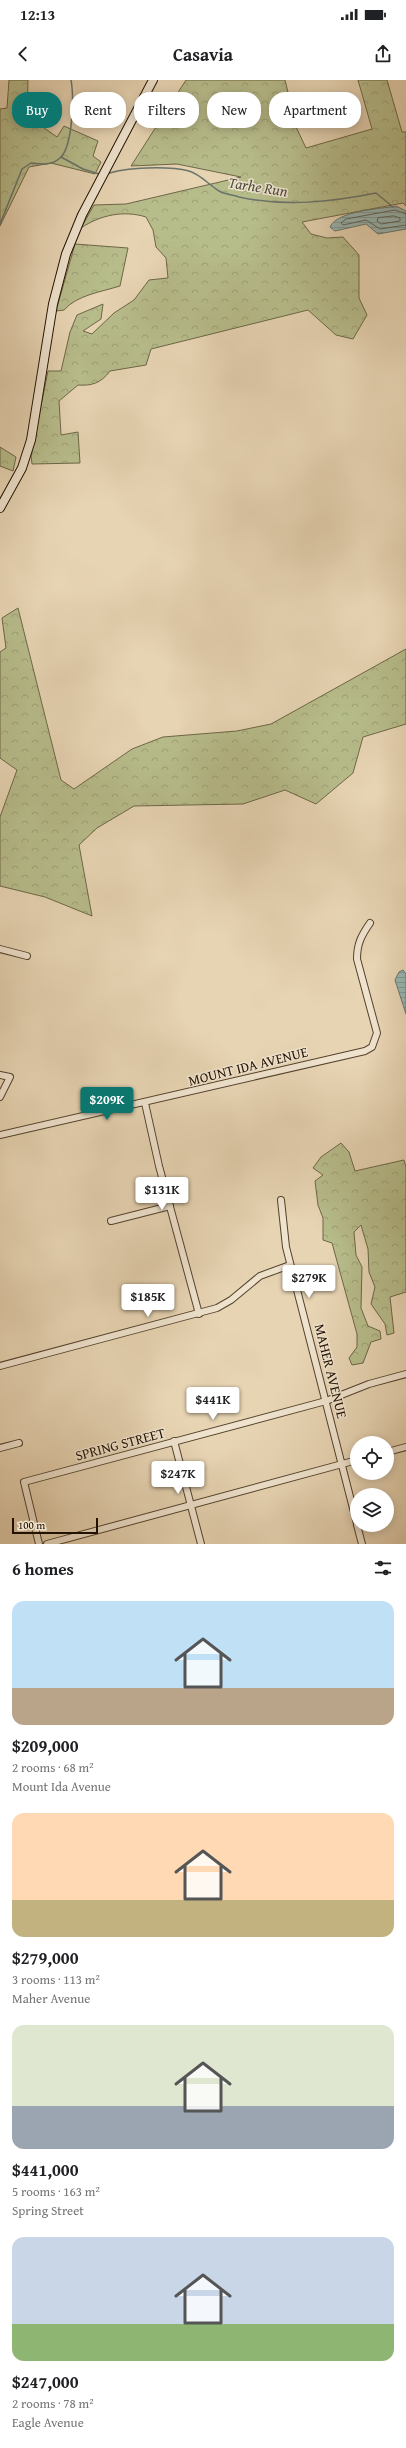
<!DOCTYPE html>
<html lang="en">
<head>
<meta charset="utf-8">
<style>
  :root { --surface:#fff; --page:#f2f2f2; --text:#202124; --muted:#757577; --accent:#0f766e }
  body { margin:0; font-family:"Gentium Book Plus",serif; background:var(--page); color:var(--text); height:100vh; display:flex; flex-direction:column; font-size:15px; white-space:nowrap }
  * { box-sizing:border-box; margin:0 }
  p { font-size:13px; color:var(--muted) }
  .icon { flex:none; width:22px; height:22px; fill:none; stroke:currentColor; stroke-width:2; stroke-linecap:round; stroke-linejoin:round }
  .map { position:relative; height:1464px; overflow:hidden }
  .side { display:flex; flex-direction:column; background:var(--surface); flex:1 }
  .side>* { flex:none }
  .hud { position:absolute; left:12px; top:12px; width:382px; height:36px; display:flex; gap:8px }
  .fabs { position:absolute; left:350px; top:1356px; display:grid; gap:8px }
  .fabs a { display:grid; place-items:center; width:44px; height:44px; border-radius:50%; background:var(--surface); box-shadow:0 2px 10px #0003; font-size:20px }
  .scale { position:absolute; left:12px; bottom:10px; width:86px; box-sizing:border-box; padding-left:4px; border:2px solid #231200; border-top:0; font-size:11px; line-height:14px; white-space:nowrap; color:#231200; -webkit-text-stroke:3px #efe3ce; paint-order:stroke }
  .price { position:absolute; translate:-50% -34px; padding:0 9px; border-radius:4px; background:#fff; color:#222; font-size:13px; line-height:26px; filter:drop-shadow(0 1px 2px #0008) }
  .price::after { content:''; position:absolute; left:50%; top:24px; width:12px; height:9px; margin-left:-6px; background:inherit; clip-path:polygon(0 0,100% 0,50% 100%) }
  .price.current { background:var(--accent); color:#fff }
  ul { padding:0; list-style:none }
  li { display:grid; align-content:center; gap:8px; height:212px; padding:0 12px }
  li span { display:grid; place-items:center; height:124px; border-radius:12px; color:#555 }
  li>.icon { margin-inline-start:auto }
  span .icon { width:72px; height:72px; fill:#fffc; stroke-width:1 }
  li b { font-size:17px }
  h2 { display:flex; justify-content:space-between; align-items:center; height:48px; padding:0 12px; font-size:17px }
  .tag { padding:0 14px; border-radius:16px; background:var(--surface); box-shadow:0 2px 10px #0003; font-size:14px; line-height:36px }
  .tag.current { background:var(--accent); color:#fff }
  .status { display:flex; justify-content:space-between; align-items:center; height:28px; padding:0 20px; background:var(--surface); direction:ltr }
  .status svg { height:11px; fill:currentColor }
  header { display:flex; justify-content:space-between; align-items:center; height:52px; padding:0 12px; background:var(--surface); font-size:18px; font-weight:700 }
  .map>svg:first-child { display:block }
  .forest { fill:url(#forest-crowns); stroke:#6d6746 }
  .water { fill:url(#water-rules); stroke:#69756c }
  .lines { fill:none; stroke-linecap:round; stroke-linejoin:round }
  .shore { stroke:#5e645a; stroke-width:1 }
  .stream { stroke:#69756c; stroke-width:1.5 }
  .street-casing { stroke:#54422d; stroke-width:8 }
  .secondary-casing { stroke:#231200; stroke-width:10 }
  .street { stroke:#efe3ce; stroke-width:6 }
  .secondary { stroke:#efe3ce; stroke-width:8 }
  .labels { text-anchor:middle; stroke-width:3; stroke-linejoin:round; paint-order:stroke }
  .street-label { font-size:14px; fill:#231200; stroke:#efe3ce }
  .water-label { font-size:15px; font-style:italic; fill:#4c4c3f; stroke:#efe3ce }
</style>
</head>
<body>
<div class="status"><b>12:13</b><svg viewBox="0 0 49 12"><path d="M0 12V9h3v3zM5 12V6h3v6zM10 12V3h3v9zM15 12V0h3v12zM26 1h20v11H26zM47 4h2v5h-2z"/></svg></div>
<header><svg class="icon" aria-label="back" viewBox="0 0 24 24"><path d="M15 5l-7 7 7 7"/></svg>Casavia<svg class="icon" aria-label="share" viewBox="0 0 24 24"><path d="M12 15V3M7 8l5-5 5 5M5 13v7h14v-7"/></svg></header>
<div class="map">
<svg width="406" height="1464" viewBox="0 0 406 1464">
  <defs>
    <pattern id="forest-crowns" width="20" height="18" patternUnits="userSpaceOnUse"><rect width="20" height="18" fill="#b7bc8b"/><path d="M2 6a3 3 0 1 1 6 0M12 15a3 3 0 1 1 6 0" fill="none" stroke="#9da176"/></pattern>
    <pattern id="water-rules" width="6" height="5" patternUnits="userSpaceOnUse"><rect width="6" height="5" fill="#98b7b4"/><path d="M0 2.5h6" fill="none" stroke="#839c99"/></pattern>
  </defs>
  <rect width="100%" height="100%" fill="#e7d4b3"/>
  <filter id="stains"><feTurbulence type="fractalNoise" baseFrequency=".005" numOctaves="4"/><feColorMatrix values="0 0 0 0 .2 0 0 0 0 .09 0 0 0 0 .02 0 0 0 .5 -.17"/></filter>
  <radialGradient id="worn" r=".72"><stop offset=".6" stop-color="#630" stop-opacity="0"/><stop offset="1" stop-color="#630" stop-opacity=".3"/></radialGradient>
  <g class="forest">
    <polygon points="9,0 28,0 27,36 57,57 64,46 98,61 93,76 101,82 95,94 51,83 29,87 0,146 0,29 7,28"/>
    <path d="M 186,0 L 285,0 L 297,49 L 306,68 L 372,49 L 358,0 L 387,0 L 402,52 L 406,52 L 406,126 L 403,123 L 302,142 L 311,154 L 327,158 L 343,157 L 359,175 L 359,218 L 367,235 L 353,259 L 336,255 L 308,230 L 151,269 L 146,285 L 110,291 C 101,303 92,306 78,305 L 59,321 L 61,355 L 78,352 L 80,383 L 32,384 L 31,376 L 48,291 L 61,291 L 70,252 L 77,235 L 103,224 L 101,239 L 83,251 L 92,254 L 114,233 L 134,220 L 149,200 L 168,198 L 166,178 L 156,167 L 153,150 L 146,137 C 124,130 100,135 81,148 L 94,125 L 126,124 L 241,97 L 177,84 L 131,86 Z"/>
    <path d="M 75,164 L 128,168 L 120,206 C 101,212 77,215 64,230 L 56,231 Z"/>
    <polygon points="0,367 16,377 13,391 0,386"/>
    <polygon points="18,528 61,700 74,709 132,669 163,657 237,651 271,644 406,569 406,644 363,657 353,693 316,724 285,710 243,724 134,726 97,748 79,765 92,836 45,817 0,806 0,737 17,690 0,678 0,572 6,568 2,538"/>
    <polygon points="341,1063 349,1072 355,1091 404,1080 406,1087 406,1212 390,1217 394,1253 387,1255 385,1244 371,1224 375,1207 369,1192 368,1169 361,1145 354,1152 356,1175 362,1187 361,1228 368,1246 380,1251 381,1259 371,1262 363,1283 352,1285 349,1278 357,1267 357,1254 332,1163 323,1160 323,1138 318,1125 315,1101 323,1095 313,1088 321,1077"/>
  </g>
  <g class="water">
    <path d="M 396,126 L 406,131 L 406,149 L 378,154 L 366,144 L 335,151 L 330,147 C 337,131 379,129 396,126 Z"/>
    <polygon points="403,890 406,894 406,934 395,900 399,892"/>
  </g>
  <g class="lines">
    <g class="shore">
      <polyline points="406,134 395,130 346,139 341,143 343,145 366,140 380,149 406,145"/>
      <polygon points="394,136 400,138 400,141 381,144 377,141 378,138"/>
    </g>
    <g class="stream">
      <polyline points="61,77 83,89 99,94"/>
      <path d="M 107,94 C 125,87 169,86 189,91 C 200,94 209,105 219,111 C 224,114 233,115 239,117 C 285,127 331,122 376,113 L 393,127"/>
      <path d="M 0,144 L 22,89 L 31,83 C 41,84 51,86 60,78 C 73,67 74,16 71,0"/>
    </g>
    <g class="street-casing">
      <g id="street">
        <polyline points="0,869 27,876"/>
        <polyline points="0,995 10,997 0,1017"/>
        <polyline points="145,1023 159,1086 199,1234"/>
        <path d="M 0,1055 L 365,971 L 372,967 L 377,953 L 357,879 C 357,864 361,856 370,843"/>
        <polyline points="281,1120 286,1167 357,1444"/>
        <polyline points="111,1141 170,1126"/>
        <polyline points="0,1286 217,1228 231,1220 260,1196 290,1185"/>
        <polyline points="174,1361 201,1464"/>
        <polyline points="0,1368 19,1363"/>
        <polyline points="387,1372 406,1367"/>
        <polyline points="357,1445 362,1464"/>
        <polyline points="39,1464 24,1402 326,1321 369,1304 406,1294"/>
        <polyline points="47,1464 357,1380"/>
      </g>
    </g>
    <g class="secondary-casing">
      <polyline id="secondary" points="0,428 22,388 31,360 53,224 66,174 82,135 153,0"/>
    </g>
    <use href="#street" class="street"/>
    <use href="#secondary" class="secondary"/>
  </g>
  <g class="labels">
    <g class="street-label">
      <text transform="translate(248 986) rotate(-14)" y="5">MOUNT IDA AVENUE</text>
      <text transform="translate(331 1291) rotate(76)" y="5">MAHER AVENUE</text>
      <text transform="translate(120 1364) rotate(-15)" y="5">SPRING STREET</text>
    </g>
    <g class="water-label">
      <text transform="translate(258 107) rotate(9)" y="5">Tarhe Run</text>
    </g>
  </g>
  <rect width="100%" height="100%" filter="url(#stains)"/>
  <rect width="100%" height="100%" fill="url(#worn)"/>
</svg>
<div class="fabs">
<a><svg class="icon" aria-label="locate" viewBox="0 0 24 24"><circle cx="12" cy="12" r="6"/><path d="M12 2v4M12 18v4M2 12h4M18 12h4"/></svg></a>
<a><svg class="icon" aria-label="layers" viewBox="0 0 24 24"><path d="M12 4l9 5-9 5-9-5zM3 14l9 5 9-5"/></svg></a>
</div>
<div class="scale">100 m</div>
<b class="price current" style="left:107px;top:1041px">$209K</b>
<b class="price" style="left:162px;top:1131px">$131K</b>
<b class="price" style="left:309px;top:1219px">$279K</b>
<b class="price" style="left:148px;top:1238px">$185K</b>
<b class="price" style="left:213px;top:1341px">$441K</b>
<b class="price" style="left:178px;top:1415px">$247K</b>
<div class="hud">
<a class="tag current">Buy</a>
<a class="tag">Rent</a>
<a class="tag">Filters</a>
<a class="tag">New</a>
<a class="tag">Apartment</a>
</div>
</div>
<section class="side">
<h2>6 homes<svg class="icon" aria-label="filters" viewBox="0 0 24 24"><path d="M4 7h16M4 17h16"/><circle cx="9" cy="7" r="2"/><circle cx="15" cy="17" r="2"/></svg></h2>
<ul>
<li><span style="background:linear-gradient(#bfe0f5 70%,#b9a48a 0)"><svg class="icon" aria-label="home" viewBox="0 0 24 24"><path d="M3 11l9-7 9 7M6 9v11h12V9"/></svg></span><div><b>$209,000</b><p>2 rooms · 68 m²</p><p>Mount Ida Avenue</p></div></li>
<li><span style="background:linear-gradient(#ffd9b3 70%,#c2b280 0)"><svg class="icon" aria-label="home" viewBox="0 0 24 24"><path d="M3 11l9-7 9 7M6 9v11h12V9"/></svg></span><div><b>$279,000</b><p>3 rooms · 113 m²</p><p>Maher Avenue</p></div></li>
<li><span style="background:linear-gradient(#dfe7d0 65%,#9aa5b1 0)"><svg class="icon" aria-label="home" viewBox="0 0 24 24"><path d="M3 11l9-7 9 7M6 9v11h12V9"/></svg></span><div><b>$441,000</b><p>5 rooms · 163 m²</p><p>Spring Street</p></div></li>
<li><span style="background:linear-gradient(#c9d6e8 70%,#8fb573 0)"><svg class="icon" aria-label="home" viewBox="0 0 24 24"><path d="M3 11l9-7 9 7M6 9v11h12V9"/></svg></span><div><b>$247,000</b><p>2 rooms · 78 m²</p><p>Eagle Avenue</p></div></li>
</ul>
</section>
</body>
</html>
